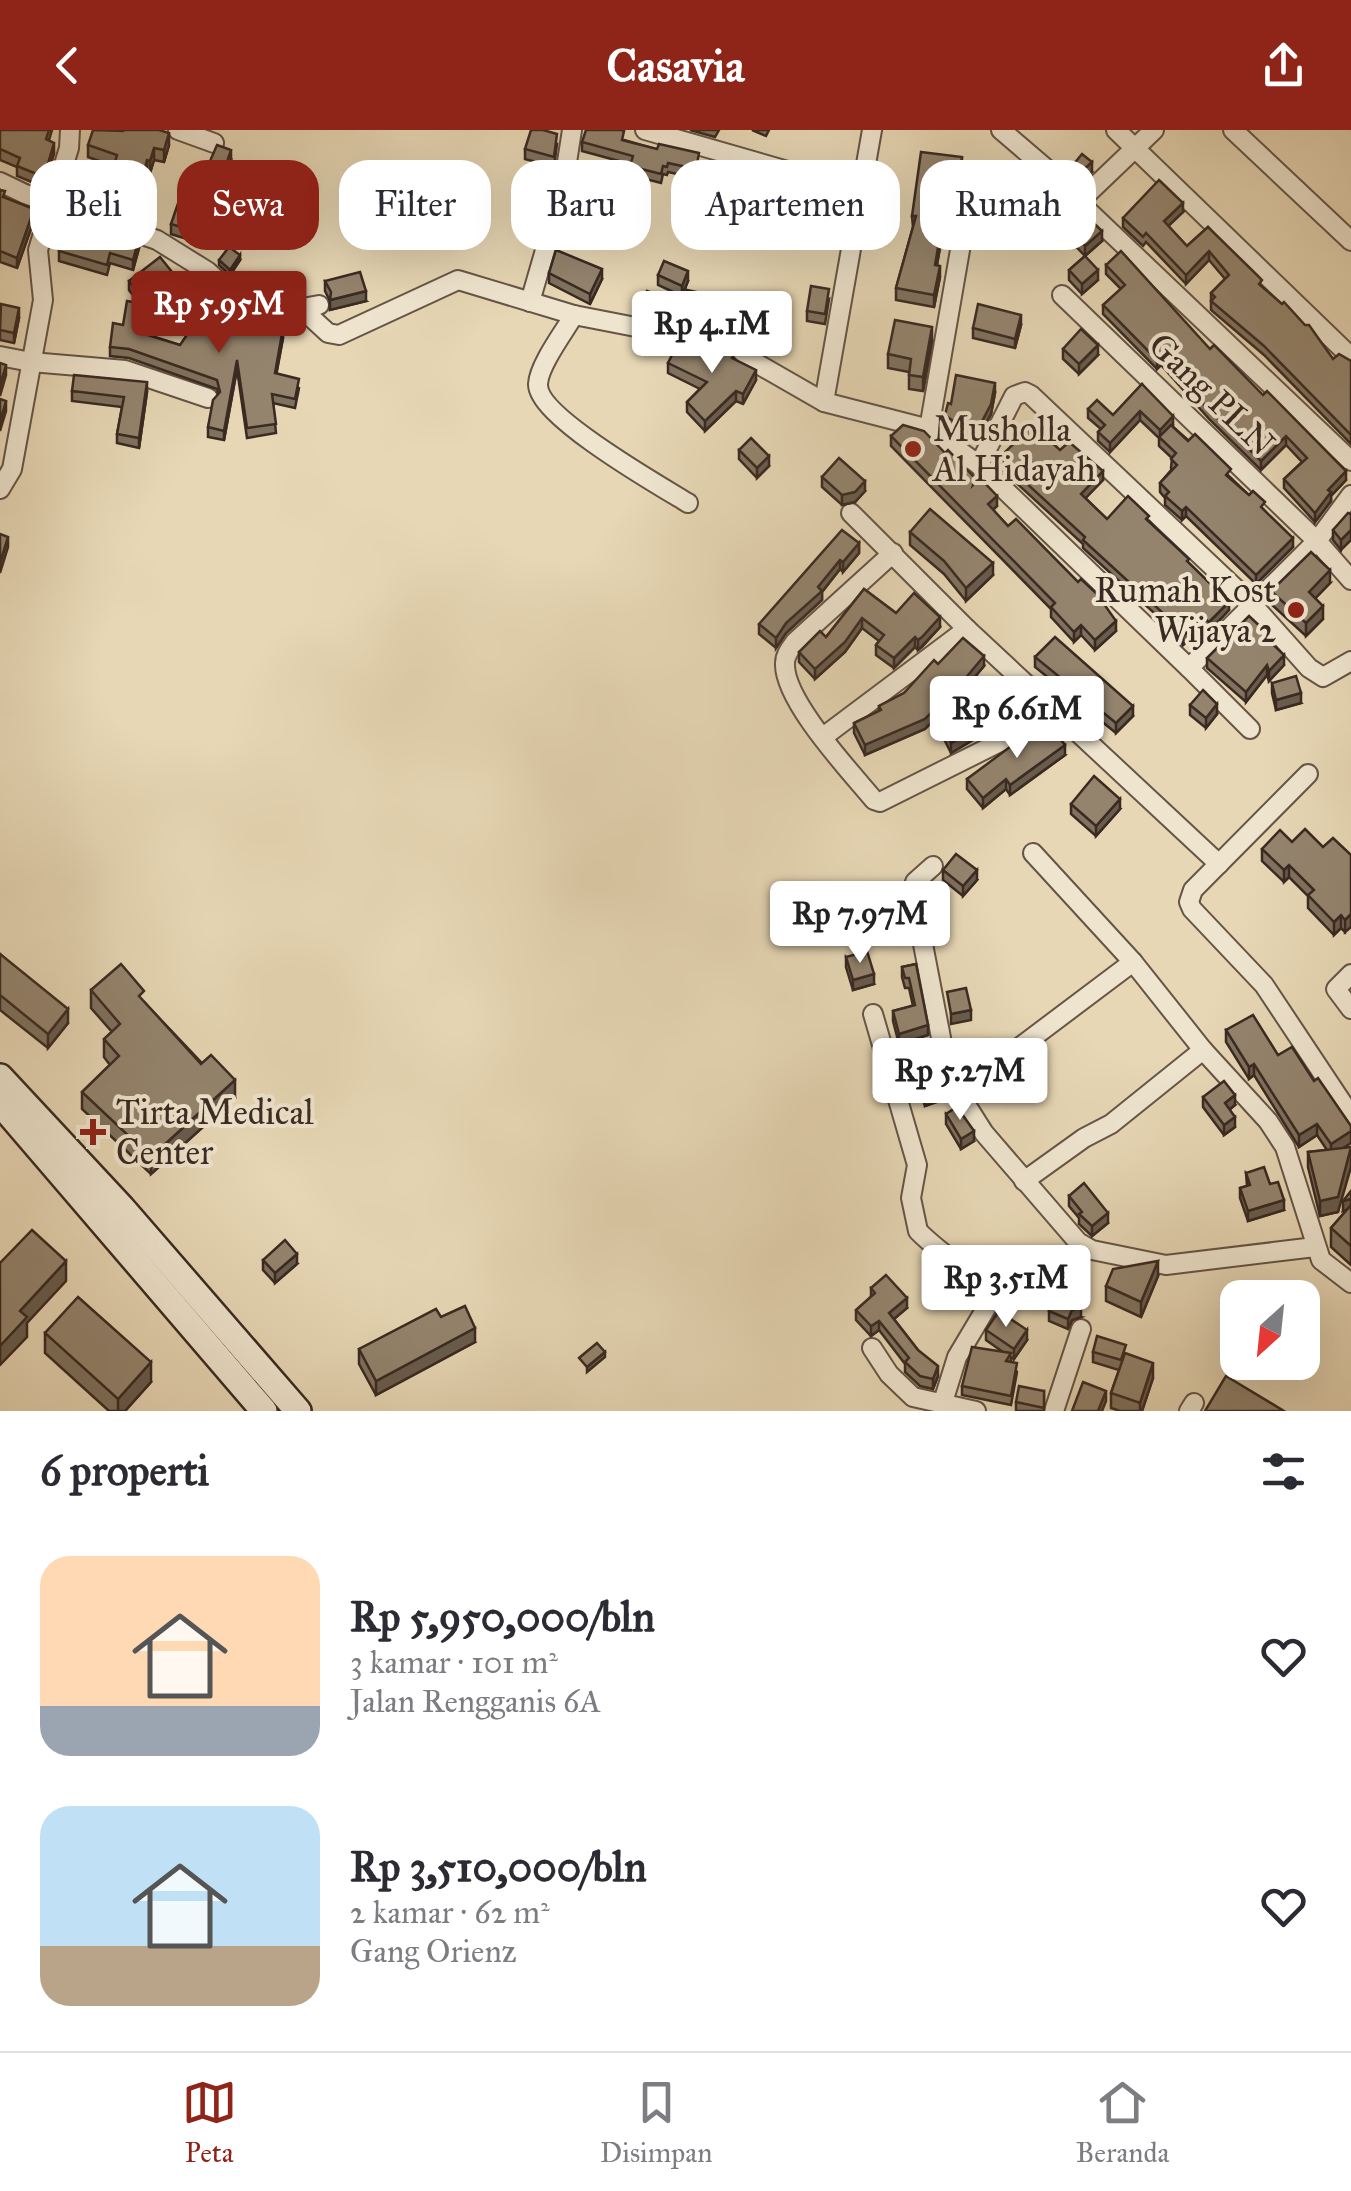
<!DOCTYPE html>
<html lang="id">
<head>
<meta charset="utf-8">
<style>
  :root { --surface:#fff; --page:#f2f2f3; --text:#2b2b33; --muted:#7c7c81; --line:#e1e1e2; --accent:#8f2418 }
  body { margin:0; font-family:"IM FELL Great Primer",serif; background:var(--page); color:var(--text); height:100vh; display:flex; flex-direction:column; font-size:38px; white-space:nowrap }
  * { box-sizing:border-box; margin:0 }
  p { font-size:32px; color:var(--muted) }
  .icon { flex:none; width:55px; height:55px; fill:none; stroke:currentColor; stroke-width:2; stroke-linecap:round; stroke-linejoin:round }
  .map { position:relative; height:1281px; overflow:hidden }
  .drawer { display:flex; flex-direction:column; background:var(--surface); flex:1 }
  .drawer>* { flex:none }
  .banner { position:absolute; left:30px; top:30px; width:1292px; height:90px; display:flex; gap:20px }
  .needle { width:65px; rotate:207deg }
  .buttons { position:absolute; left:1220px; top:1150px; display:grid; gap:20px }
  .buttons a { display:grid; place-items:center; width:100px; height:100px; border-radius:20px; background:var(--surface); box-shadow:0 10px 40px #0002; font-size:50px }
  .price { position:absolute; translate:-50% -85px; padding:0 22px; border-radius:10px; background:#fff; color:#222; font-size:32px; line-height:65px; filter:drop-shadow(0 2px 5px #0008) }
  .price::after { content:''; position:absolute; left:50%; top:60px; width:30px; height:22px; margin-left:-15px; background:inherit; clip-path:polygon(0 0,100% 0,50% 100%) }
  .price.on { background:var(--accent); color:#fff }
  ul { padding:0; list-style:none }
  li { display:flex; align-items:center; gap:30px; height:250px; padding:0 40px }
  li span { display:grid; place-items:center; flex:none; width:280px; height:200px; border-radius:30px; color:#555 }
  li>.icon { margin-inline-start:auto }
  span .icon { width:120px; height:120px; fill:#fffc; stroke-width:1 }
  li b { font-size:42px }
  h2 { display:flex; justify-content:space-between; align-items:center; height:120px; padding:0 40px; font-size:42px }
  .pill { padding:0 35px; border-radius:30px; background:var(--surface); box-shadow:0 10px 40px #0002; font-size:35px; line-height:90px }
  .pill.on { background:var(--accent); color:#fff }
  header { display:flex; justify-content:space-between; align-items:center; height:130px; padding:0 40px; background:var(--accent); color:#fff; font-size:45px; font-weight:800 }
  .dock { display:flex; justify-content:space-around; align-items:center; height:140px; border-top:2px solid var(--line); background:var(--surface); font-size:28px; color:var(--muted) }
  .dock a { display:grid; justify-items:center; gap:5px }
  .dock .on { color:var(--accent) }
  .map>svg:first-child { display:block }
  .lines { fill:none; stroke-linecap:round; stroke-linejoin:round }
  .street-casing { stroke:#655547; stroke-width:22 }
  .secondary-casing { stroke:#3a2a22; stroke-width:30 }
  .street { stroke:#efe5cf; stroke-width:18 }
  .secondary { stroke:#efe5cf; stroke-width:25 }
  .wall { fill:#7f725f; stroke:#3a2a22; stroke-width:2.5 }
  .shaded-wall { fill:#685c4d; stroke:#3a2a22; stroke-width:2.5 }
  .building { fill:#94846e; stroke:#3a2a22; stroke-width:2.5 }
  .poi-dot { fill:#8f2418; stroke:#efe5cf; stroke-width:4 }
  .labels { text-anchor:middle; stroke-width:8; stroke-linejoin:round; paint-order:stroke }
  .street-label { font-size:35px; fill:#3a2a22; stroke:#efe5cf }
  .poi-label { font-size:35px; fill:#3a2a22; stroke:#efe5cf; text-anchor:start }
</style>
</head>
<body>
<header><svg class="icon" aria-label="back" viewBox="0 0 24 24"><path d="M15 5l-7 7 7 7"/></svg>Casavia<svg class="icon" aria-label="share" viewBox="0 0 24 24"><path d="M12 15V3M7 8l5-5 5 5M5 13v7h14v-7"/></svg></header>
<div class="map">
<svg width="1351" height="1281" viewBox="0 0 1351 1281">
  <rect width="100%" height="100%" fill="#e7d7b5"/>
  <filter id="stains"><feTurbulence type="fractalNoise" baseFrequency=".002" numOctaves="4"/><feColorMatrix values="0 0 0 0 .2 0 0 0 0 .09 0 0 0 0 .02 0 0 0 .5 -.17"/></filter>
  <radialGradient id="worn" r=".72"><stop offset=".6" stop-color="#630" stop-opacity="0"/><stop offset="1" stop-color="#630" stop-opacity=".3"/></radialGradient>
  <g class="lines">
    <g class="street-casing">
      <g id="street">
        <polyline points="178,0 214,13"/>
        <polyline points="645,0 861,62"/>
        <polyline points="872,0 824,272 929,299 979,335 1189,538 1317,411 1351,365"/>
        <polyline points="1001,0 1083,70"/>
        <polyline points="1116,0 1351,227"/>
        <polyline points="1154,0 1085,66 1084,77 1351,331"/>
        <polyline points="1233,0 1351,111"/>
        <polyline points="0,52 25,64 157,110 207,141 249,179 275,183 319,175"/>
        <polyline points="1062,165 1317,411 1351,450"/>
        <polyline points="530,172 563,58 572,0"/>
        <polyline points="302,179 328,203 339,205 458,150 574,185 723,214 824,272"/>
        <path d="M 574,185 C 564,202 539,235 538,254 C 537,286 660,356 688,373"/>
        <polyline points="0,226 31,232 125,240 208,268"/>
        <polyline points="929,299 973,45"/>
        <polyline points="979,335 1014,266 1025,262 1031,265 1252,474 1309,538 1323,547 1351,531"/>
        <polyline points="0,359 12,339 43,170 38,120 69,18 70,0"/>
        <polyline points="851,383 967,499 1219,734"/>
        <path d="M 893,423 L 795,512 C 790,519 785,525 785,533 C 783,570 850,641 874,670 L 880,672 L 1060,582"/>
        <polyline points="1189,538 1250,599"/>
        <polyline points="823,607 967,499"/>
        <polyline points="1308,644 1193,760 1189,772 1192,779 1264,855 1351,986"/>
        <polyline points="1033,723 1133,832"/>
        <polyline points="933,736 915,752 913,762 942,913 965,973 984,1003 1078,1112 1092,1120 1166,1135 1315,1117"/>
        <polyline points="1351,844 1336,859 1351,879"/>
        <path d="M 873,884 L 917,1035 L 911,1068 L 918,1101 C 941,1125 976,1142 988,1175 L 957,1227 L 943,1272"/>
        <polyline points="1012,923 1133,832 1203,920 1268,991 1285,1017 1321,1130 1351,1153"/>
        <polyline points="1024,1051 1084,1008 1111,994 1203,920"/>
        <polyline points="872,1218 889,1244 913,1267 976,1281"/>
        <polyline points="1054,1281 1081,1199"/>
        <polyline points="1189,1281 1194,1273"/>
      </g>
    </g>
    <g class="secondary-casing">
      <g id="secondary">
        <polyline points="0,947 122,1078 298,1281"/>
        <polyline points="0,973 264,1281"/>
      </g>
    </g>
    <use href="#street" class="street"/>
    <use href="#secondary" class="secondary"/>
  </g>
  <g class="wall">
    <polygon points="0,0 52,0 49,10 54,23 44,57 17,46 17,37 0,30"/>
    <polygon points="160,0 169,15 164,32 154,30 150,43 147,42 138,77 108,68 108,56 114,36 88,27 88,15 123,1"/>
    <polygon points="690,0 719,0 715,7"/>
    <polygon points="752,0 769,0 766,6"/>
    <polygon points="624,10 699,32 696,48 668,42 667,45 663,44 661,53 630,45 630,34 582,21 582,12"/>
    <polygon points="557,14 554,37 525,29 525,19"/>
    <polygon points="231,30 223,54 207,48 207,38"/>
    <polygon points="1073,35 1092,42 1081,52 1073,45"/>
    <polygon points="962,38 957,67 949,66 937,135 940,147 934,177 896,170 896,158 913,97 912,86"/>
    <polygon points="719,47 714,70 698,66 698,56"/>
    <polygon points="0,60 5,68 34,90 17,138 0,132"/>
    <polygon points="201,64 190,110 171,104 171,94"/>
    <polygon points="1183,82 1168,96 1187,116 1208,97 1262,157 1333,229 1351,231 1351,314 1264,225 1211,180 1211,163 1225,149 1209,130 1186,154 1146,112 1143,116 1123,97 1123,88"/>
    <polygon points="1065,95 1102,111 1085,126 1098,150 1082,164 1069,150 1069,140 1085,126 1065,105"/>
    <polygon points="93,110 139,118 133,140 110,133 107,145 59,131 59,121"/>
    <polygon points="219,130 240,130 230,145 219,135"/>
    <polygon points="1106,135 1210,219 1346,350 1331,366 1331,371 1315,392 1284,358 1284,349 1302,332 1286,315 1261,340 1210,290 1161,235 1157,239 1103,184 1103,175 1121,159 1106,144"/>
    <polygon points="549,143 602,149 590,174 549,153"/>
    <polygon points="658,145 688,151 682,166 658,155"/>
    <polygon points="261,147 284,148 284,169 260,168"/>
    <polygon points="129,151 176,156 149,178 145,204 180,215 245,191 283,208 276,244 299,258 295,278 273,273 276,303 247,308 237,239 224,310 208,307 208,297 218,264 217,259 129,228 110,226 110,217 123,195 139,173 129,160"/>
    <polygon points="325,151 366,171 330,180 330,171 325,161"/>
    <polygon points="829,169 825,194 807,191 807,181"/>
    <polygon points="660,171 655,188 641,184 641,179"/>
    <polygon points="0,178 19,188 14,213 0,210"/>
    <polygon points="732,180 725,202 680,193 680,183"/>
    <polygon points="1021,195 1015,218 973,208 973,198"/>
    <polygon points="756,200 775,201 775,219 756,218"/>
    <polygon points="932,211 923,261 909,259 909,242 888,238 888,224"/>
    <polygon points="1063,219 1098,225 1079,244 1063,229"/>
    <polygon points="710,224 734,228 756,250 743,274 736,271 705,301 687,282 687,272 700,259 668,243 668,233"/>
    <polygon points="1142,254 1173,295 1172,296 1231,348 1265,381 1293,417 1256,454 1186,386 1182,390 1165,375 1165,368 1160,362 1160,353 1172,339 1171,338 1172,328 1159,316 1159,308 1140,290 1110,322 1098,311 1098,302 1101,299 1088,288 1088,279 1113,285"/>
    <polygon points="72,261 147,262 139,318 117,313 117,304 122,277 72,271"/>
    <polygon points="995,263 991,284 977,310 961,307 945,295 945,285 951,274"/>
    <polygon points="891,306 975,353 997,376 993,380 1008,396 1116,501 1095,520 1081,505 1074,512 1051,487 1051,479 891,316"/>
    <polygon points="739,320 769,336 757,348 739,329"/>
    <polygon points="1060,320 1103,350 1085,368 1107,389 1149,391 1189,434 1229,480 1209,501 1204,497 1183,515 1163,491 1083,418 1083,414 999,337 999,328"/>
    <polygon points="822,347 865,361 855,372 842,375 822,357"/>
    <polygon points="1351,384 1341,420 1333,410 1333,400"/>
    <polygon points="910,402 993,445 966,471 944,444 910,415"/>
    <polygon points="859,413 859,423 843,442 840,439 822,462 822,470 786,503 776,518 759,504 759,494"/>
    <polygon points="1330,453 1315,468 1323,489 1306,506 1271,474 1271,461"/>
    <polygon points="864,459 896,483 940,497 922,517 918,520 915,517 894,538 876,525 876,515 879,511 862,498 845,522 815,549 799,532 799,522 826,507"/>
    <polygon points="1264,506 1284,535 1269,551 1267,545 1246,572 1207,538 1207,528"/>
    <polygon points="1035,527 1133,586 1116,603 1035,537"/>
    <polygon points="938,534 984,536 964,560 925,599 865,625 854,603 854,593 879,581 879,576 904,563"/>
    <polygon points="1272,553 1301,573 1276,580 1272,563"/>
    <polygon points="1190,575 1217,584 1206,598 1190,585"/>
    <polygon points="967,583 998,595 951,623 945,611 945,601 967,589"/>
    <polygon points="1021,615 1065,625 1010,665 1006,659 983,678 967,659 967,649"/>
    <polygon points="1071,674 1120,679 1096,706 1071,684"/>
    <polygon points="1292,712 1323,717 1350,725 1345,802 1341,798 1334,805 1308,778 1308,766 1289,747 1284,752 1262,731 1262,719"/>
    <polygon points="943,740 977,750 963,766 943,750"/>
    <polygon points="882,774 899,788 899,793 882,794"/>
    <polygon points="0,824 68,893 48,918 0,880"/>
    <polygon points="846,827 874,854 853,860 846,837"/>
    <polygon points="916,834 928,905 899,914 893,891 893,881 913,876 909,858 905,858 902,847 902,837"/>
    <polygon points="91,860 144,872 235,968 151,1044 82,979 82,962 110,935 104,927 104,909 112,902 91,878"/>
    <polygon points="1226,900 1278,925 1343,1018 1338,1082 1320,1086 1308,1037 1308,1022 1327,1020 1317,1005 1299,1017 1254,945 1249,949 1226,912"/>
    <polygon points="971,939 1003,943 999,946 999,951 980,957 971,946"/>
    <polygon points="919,949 948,968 925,976 919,959"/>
    <polygon points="1203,967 1235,975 1229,980 1235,997 1224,1005 1203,977"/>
    <polygon points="946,984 974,1011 961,1019 946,994"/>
    <polygon points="1246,1043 1284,1080 1248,1091 1240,1068 1240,1058 1247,1056"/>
    <polygon points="1351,1061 1351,1135 1331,1117 1331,1098 1347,1080 1343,1081"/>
    <polygon points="1069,1066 1108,1093 1092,1106 1079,1094 1079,1088 1069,1076"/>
    <polygon points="263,1130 297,1134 275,1153 263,1140"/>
    <polygon points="1038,1132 1081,1140 1075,1158 1038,1142"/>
    <polygon points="1158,1146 1141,1187 1106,1171 1106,1156"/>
    <polygon points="871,1158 907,1178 894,1189 938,1246 933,1259 920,1256 905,1242 905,1234 879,1200 871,1206 856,1190 856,1180 871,1167"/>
    <polygon points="1049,1181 1081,1187 1072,1190 1068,1199 1049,1191"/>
    <polygon points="441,1187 475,1212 376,1265 359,1234 359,1219"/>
    <polygon points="986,1200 1027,1210 1014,1229 1011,1227 1011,1232 1017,1242 1011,1275 962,1265 962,1256 1003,1222 986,1210"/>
    <polygon points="45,1203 151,1252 125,1281 109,1281 45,1223"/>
    <polygon points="1093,1222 1126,1224 1153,1248 1142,1281 1120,1281 1111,1278 1111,1263 1119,1240 1093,1232"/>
    <polygon points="1044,1261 1044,1281 1016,1281 1016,1272"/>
  </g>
  <g class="shaded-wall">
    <polygon points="169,3 169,15 164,32 164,20"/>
    <polygon points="54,13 54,23 44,57 44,47"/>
    <polygon points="154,18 154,30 150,43 150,31"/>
    <polygon points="231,20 231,30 223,54 223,44"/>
    <polygon points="962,27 962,38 957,67 957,55"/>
    <polygon points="147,30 147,42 138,77 138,65"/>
    <polygon points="1092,32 1092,42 1081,52 1081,42"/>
    <polygon points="719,37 719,47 714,70 714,60"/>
    <polygon points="201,54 201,64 190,110 190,100"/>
    <polygon points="949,54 949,66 935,146 935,135"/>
    <polygon points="1183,73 1183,82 1164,100 1164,91"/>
    <polygon points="34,79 34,90 17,138 17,128"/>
    <polygon points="1102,101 1102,111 1085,126 1085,116"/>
    <polygon points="139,108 139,118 133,140 133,130"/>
    <polygon points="1209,121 1209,130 1186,154 1186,145"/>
    <polygon points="240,125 240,130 230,145 230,140"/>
    <polygon points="940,136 940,147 934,177 934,165"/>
    <polygon points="602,139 602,149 590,174 590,164"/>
    <polygon points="1098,140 1098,150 1082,164 1082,154"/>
    <polygon points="688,141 688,151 682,166 682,156"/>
    <polygon points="176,147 176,156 149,178 144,213 145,172"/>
    <polygon points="366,161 366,171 330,180 330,170"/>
    <polygon points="732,170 732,180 725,202 725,192"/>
    <polygon points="19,178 19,188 14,213 14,203"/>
    <polygon points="1021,185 1021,195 1015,218 1015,209"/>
    <polygon points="932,197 932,211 923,261 923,247"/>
    <polygon points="283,198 283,208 275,252 275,243"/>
    <polygon points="1098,215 1098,225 1079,244 1079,234"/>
    <polygon points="1161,226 1161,235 1157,239 1157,230"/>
    <polygon points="237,230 237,239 224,310 224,301"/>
    <polygon points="6,235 6,245 0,266 0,256"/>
    <polygon points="756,240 756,250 743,274 743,264"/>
    <polygon points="147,252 147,262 139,318 139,308"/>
    <polygon points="995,253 995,263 991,284 977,310 977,301"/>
    <polygon points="736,261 736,271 705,301 705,291"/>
    <polygon points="6,271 6,281 0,301 0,292"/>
    <polygon points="1140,281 1140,290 1110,322 1110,313"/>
    <polygon points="1173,286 1173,295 1160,309 1160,300"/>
    <polygon points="1286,306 1286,315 1261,340 1261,331"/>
    <polygon points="769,326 769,336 757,348 757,338"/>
    <polygon points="1103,341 1103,350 1081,373 1081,364"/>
    <polygon points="1346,341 1346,350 1331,366 1331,371 1315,392 1315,383 1328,360"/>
    <polygon points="865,351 865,361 855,372 842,375 842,365"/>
    <polygon points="997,366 997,376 988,384 988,374"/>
    <polygon points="1186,377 1186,386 1182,390 1182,381"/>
    <polygon points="1351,400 1351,410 1341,420 1341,410"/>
    <polygon points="8,407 8,417 0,443 0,433"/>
    <polygon points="1293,408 1293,417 1256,454 1256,445"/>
    <polygon points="859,413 859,423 843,442 843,432"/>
    <polygon points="840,430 840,439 822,462 822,470 786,503 776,518 776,508 786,493"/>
    <polygon points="993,433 993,445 966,471 966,458"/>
    <polygon points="1330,440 1330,453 1309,475 1309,462"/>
    <polygon points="1229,472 1229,480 1209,501 1209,492"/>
    <polygon points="1323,476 1323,489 1306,506 1306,493"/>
    <polygon points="940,487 940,497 918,520 918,510"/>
    <polygon points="862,488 862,498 845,522 815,549 815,539"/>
    <polygon points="1204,488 1204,497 1183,515 1183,506"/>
    <polygon points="1116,491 1116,501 1095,520 1095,510"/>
    <polygon points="1081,495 1081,505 1074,512 1074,502"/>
    <polygon points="915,507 915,517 894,538 894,528"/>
    <polygon points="1284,525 1284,535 1269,551 1269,541"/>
    <polygon points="984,526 984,536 964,560 925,599 865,625 865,615"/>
    <polygon points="1267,535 1267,545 1246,572 1246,562"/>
    <polygon points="1301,563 1301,573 1276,580 1276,570"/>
    <polygon points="1217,574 1217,584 1206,598 1206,588"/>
    <polygon points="1133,576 1133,586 1116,603 1116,593"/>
    <polygon points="998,585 998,595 951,623 951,613"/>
    <polygon points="1065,615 1065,625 1010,665 1010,655"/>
    <polygon points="1006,649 1006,659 983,678 983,668"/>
    <polygon points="1120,669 1120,679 1096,706 1096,696"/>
    <polygon points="1289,735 1289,747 1284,752 1284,740"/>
    <polygon points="977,740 977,750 963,766 963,756"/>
    <polygon points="1351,784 1351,797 1345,802 1345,790"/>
    <polygon points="1341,785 1341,798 1334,805 1334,792"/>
    <polygon points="874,844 874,854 853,860 853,850"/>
    <polygon points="68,879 68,893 48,918 48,904"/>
    <polygon points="971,880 971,890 951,894 951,884"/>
    <polygon points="928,895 928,905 899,914 899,904"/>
    <polygon points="1254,934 1254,945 1249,949 1249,937"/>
    <polygon points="1003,936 1003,943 999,946 999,951 980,957 980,949"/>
    <polygon points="235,950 235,968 151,1044 151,1027"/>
    <polygon points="948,958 948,968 925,976 925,966"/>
    <polygon points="1235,965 1235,975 1225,983 1225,973"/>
    <polygon points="1235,987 1235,997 1224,1005 1224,995"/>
    <polygon points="1317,994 1317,1005 1299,1017 1299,1005"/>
    <polygon points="974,1001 974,1011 961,1019 961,1009"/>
    <polygon points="1351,1001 1351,1013 1331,1026 1331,1014"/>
    <polygon points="1351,1022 1351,1037 1338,1082 1320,1086 1320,1071"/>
    <polygon points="1351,1069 1351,1079 1343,1081 1343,1071"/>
    <polygon points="1284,1070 1284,1080 1248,1091 1248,1081"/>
    <polygon points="1108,1083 1108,1093 1092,1106 1092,1096"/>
    <polygon points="297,1124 297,1134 275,1153 275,1143"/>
    <polygon points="1081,1130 1081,1140 1075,1158 1075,1148"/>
    <polygon points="66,1131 66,1151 27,1193 27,1207 0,1235 0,1216 20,1181"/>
    <polygon points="1158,1131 1158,1146 1141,1187 1141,1172"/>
    <polygon points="907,1168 907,1178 889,1193 889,1183"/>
    <polygon points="1081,1177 1081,1187 1072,1190 1068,1199 1068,1189 1072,1180"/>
    <polygon points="879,1191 879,1200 871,1206 871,1196"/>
    <polygon points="475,1198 475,1212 376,1265 376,1251"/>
    <polygon points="1027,1200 1027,1210 1014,1229 1014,1219"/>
    <polygon points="605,1222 605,1227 587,1242 587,1237"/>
    <polygon points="151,1232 151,1252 125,1281 118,1281 118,1269"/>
    <polygon points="1153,1233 1153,1248 1142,1281 1140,1281 1140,1273"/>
    <polygon points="938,1236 938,1246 933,1259 933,1249"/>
    <polygon points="1106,1261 1106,1271 1102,1281 1098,1281"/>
  </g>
  <g class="building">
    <polygon points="0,0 49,0 46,9 54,13 44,47 17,36 20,28 0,19"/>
    <polygon points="93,0 123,1 124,0 159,0 169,3 164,20 154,18 150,31 147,30 138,65 108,56 117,25 88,15"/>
    <polygon points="531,0 543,0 557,4 554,27 525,19"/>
    <polygon points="586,0 621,0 624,1 622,10 657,19 659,14 699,23 696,39 668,33 667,37 663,36 661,44 630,36 633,26 582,12"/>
    <polygon points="217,15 231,20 223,44 207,38"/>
    <polygon points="921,22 962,27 957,55 949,54 935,135 940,136 934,165 896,158 916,86 912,86"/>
    <polygon points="1082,24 1092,32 1081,42 1073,35"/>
    <polygon points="703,34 719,37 714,60 698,56"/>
    <polygon points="186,50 201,54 190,100 171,94"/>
    <polygon points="1159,50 1183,73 1164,91 1187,116 1208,97 1257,145 1262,150 1259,154 1282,174 1284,172 1305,195 1309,195 1333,229 1339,224 1351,231 1351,305 1264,216 1211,171 1215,167 1211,163 1229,145 1209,121 1186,145 1146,103 1143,107 1123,88"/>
    <polygon points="0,60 5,61 3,67 34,79 17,128 0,121"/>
    <polygon points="1081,81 1102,101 1085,116 1065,95"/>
    <polygon points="96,96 139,108 133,130 110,123 107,135 59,121 64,102 93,110"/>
    <polygon points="229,117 240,125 230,140 219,130"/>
    <polygon points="556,120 602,139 590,164 549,143"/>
    <polygon points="1121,121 1210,219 1214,215 1263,265 1267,261 1346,341 1328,360 1331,362 1315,383 1284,349 1307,328 1286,306 1261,331 1210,281 1161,226 1157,230 1103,175 1125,155 1106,135"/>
    <polygon points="1085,126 1098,140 1082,154 1069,140"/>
    <polygon points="160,127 176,147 145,172 129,151"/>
    <polygon points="664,131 688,141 682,156 658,145"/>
    <polygon points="360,142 366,161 330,170 331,162 325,151"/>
    <polygon points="261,147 284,148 284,159 260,158"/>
    <polygon points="811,156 829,159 825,184 807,181"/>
    <polygon points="218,159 245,181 239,190 283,198 275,243 299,249 295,269 272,264 276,294 247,298 237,230 224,301 208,297 213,270 220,262 217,250 129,219 110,217 113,193 123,195 127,171 149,175 144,204 180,215"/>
    <polygon points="687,160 732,170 725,192 680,183"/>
    <polygon points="647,161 660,166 655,183 641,179"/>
    <polygon points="1,174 19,178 14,203 0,200"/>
    <polygon points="978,174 1021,185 1015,209 973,198"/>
    <polygon points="895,190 932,197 923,247 909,245 911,229 888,224"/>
    <polygon points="1081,199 1098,215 1079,234 1063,219"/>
    <polygon points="756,200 775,201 775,214 756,213"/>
    <polygon points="680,209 710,224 714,215 717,216 734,225 732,228 756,240 743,264 736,261 705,291 687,272 707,252 668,233"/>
    <polygon points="0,233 6,235 0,256"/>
    <polygon points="74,245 147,252 139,308 117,304 124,267 72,261"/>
    <polygon points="956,245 995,253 991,274 977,301 961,297 945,285 948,273 951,274"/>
    <polygon points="1142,254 1173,286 1160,300 1140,281 1110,313 1098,302 1105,295 1088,279 1097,270 1113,285"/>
    <polygon points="0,269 6,271 0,292"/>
    <polygon points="903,295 924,301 945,323 948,320 975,348 973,355 980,348 997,366 988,374 1008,396 1016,389 1078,452 1081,449 1097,464 1116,491 1095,510 1081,495 1074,502 1051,477 1055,473 891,306"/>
    <polygon points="1033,295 1060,320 1069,312 1103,341 1081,364 1107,389 1128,366 1149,386 1146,389 1189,429 1187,431 1229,472 1209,492 1204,488 1183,506 1163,483 1083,410 1085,407 999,328"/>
    <polygon points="1171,295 1188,311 1195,304 1231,339 1226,345 1249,365 1253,361 1265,372 1261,377 1293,408 1256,445 1186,377 1182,381 1165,366 1169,362 1160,353 1177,335 1171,329 1176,323 1159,307"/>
    <polygon points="751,308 769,326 757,338 739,320"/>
    <polygon points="839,328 865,351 855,362 842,365 822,347"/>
    <polygon points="930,379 993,433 966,458 944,431 910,402"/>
    <polygon points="1348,383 1351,384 1351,400 1341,410 1333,400"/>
    <polygon points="842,400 859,413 843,432 840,430 818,457 822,461 786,493 776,508 759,494"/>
    <polygon points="0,404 8,407 0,433"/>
    <polygon points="1311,422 1330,440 1309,462 1323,476 1306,493 1271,461"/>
    <polygon points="864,459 896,483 914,463 940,487 922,507 918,510 915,507 894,528 876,515 884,505 862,488 845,512 815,539 799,522 820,501 826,507"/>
    <polygon points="1249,486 1264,500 1261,503 1284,525 1269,541 1267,535 1246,562 1207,528"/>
    <polygon points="1055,507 1133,576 1116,593 1035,527"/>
    <polygon points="963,508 984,526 964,550 925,589 865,615 854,593 881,580 879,576 904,563 934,530 938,534"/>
    <polygon points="1296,546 1301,563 1276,570 1272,553"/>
    <polygon points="1203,560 1217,574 1206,588 1190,575"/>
    <polygon points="988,570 998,585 951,613 945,601 970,587 967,583"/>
    <polygon points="1049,594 1065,615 1010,655 1006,649 983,668 967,649 1018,611 1021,615"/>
    <polygon points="1094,646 1120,669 1096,696 1071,674"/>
    <polygon points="1305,699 1323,717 1333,708 1351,725 1351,784 1345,790 1341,785 1334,792 1308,765 1314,760 1289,735 1284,740 1262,719 1280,700 1292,712"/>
    <polygon points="956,724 977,740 963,756 943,740"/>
    <polygon points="882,774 898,774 899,788 882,789"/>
    <polygon points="867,821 874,844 853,850 846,827"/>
    <polygon points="0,824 68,879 48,904 0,865"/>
    <polygon points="121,834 144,861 139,866 201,934 211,925 235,950 151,1027 82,962 119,926 104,909 120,894 91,860"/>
    <polygon points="916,834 928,895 899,904 893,881 915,875 909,848 905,848 902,837"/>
    <polygon points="966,858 971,880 951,884 947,862"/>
    <polygon points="1253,885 1278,925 1292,917 1314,951 1318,948 1351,996 1351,1001 1331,1014 1317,994 1299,1005 1254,934 1249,937 1226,900"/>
    <polygon points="995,924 1003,936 997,940 999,943 980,949 971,939"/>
    <polygon points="942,942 948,958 925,966 919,949"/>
    <polygon points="1224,951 1235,965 1225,973 1235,987 1224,995 1203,967"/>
    <polygon points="957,977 974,1001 961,1009 946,984"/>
    <polygon points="1351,1017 1338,1067 1320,1071 1308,1022"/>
    <polygon points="1264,1037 1270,1054 1278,1052 1284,1070 1248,1081 1240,1058 1250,1055 1246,1043"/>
    <polygon points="1084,1053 1108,1083 1092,1096 1079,1084 1082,1082 1069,1066"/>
    <polygon points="1351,1061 1351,1069 1343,1071"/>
    <polygon points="1351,1075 1351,1116 1331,1098"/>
    <polygon points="32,1100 66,1131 20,1181 27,1187 0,1216 0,1133"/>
    <polygon points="285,1110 297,1124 275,1143 263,1130"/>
    <polygon points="1043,1117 1081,1130 1075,1148 1038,1132"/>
    <polygon points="1158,1131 1141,1172 1106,1156 1113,1139"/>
    <polygon points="886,1145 907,1168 889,1183 918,1220 938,1236 933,1249 920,1246 905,1232 909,1228 879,1191 871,1196 856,1180 875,1163 871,1158"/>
    <polygon points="1056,1165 1081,1177 1072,1180 1068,1189 1049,1181"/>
    <polygon points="78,1167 151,1232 118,1269 45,1203"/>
    <polygon points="465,1176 475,1198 376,1251 359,1219 436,1179 441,1187"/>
    <polygon points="999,1181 1027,1200 1014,1219 986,1200"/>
    <polygon points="1097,1206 1126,1215 1121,1230 1093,1222"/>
    <polygon points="597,1213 605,1222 587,1237 579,1228"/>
    <polygon points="972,1217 1011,1223 1006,1231 1017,1233 1011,1266 962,1256"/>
    <polygon points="1125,1223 1153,1233 1140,1273 1111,1263"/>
    <polygon points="1226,1246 1284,1281 1205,1281"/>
    <polygon points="1083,1252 1106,1261 1098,1281 1072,1281"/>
    <polygon points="1019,1256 1044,1261 1044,1278 1016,1272"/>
  </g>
  <g class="poi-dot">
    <circle cx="913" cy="319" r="10"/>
    <circle cx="1296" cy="480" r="10"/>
    <path d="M88 987h10v10h10v10h-10v10h-10v-10h-10v-10h10z"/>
  </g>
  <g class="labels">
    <g class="street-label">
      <text transform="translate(1212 264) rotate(44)" y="12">Gang PLN</text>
    </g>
    <g class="poi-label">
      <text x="933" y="311">Musholla<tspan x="933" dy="40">Al Hidayah</tspan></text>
      <text x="1276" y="472" text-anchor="end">Rumah Kost<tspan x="1276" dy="40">Wijaya 2</tspan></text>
      <text x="116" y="994">Tirta Medical<tspan x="116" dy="40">Center</tspan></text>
    </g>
  </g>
  <rect width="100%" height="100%" filter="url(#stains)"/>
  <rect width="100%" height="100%" fill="url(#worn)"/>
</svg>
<div class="buttons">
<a><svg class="needle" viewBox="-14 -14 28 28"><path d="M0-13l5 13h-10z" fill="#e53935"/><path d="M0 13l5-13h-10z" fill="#7c7c81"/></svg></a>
</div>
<b class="price on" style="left:219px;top:226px">Rp 5.95M</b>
<b class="price" style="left:712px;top:246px">Rp 4.1M</b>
<b class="price" style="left:1017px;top:631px">Rp 6.61M</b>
<b class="price" style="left:860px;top:836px">Rp 7.97M</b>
<b class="price" style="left:960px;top:993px">Rp 5.27M</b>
<b class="price" style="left:1006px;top:1200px">Rp 3.51M</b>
<div class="banner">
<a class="pill">Beli</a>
<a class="pill on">Sewa</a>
<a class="pill">Filter</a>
<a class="pill">Baru</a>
<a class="pill">Apartemen</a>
<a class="pill">Rumah</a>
</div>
</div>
<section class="drawer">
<h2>6 properti<svg class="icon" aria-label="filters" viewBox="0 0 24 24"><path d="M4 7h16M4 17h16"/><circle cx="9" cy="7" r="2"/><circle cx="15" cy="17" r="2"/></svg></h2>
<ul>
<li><span style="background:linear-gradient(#ffd9b3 75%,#9aa5b1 0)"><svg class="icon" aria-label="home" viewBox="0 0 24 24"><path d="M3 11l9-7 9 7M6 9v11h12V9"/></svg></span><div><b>Rp 5,950,000/bln</b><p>3 kamar · 101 m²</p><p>Jalan Rengganis 6A</p></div><svg class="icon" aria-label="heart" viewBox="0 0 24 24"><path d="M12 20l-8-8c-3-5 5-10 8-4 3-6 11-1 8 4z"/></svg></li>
<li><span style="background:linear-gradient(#bfe0f5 70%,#b9a48a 0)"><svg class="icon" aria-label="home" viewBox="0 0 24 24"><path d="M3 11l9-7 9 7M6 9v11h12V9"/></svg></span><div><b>Rp 3,510,000/bln</b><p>2 kamar · 62 m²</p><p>Gang Orienz</p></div><svg class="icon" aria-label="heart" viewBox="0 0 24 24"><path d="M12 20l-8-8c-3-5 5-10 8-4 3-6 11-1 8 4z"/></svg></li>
</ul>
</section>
<nav class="dock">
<a class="on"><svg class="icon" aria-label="map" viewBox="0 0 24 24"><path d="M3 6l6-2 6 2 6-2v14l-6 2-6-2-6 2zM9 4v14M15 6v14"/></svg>Peta</a>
<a><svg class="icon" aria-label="saved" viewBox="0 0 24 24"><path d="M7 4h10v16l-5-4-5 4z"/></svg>Disimpan</a>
<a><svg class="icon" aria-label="home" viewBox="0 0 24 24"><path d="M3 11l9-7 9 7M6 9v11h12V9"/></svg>Beranda</a>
</nav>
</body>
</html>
